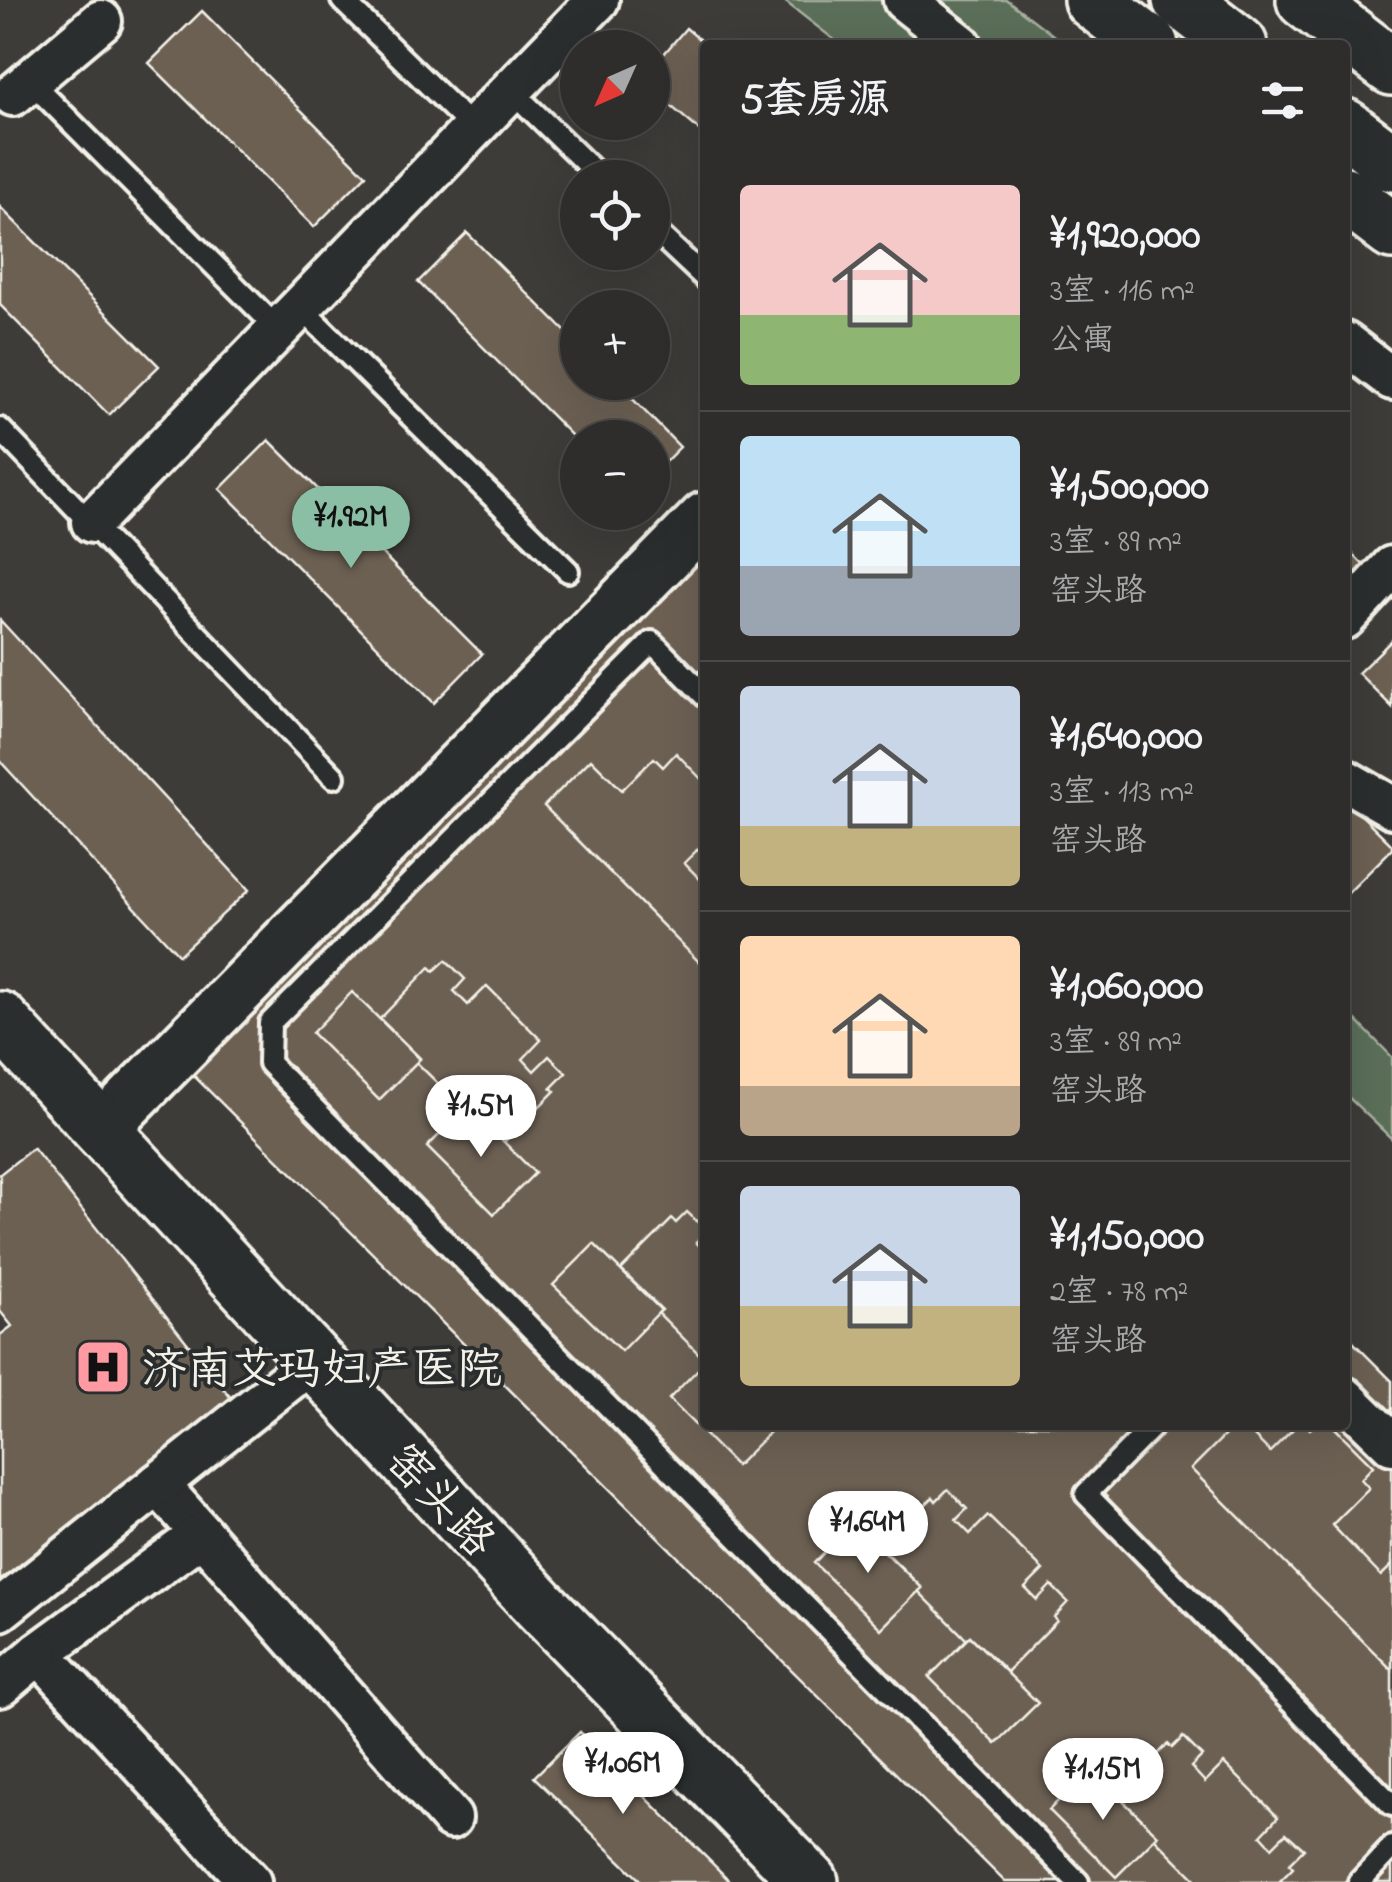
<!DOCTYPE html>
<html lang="zh">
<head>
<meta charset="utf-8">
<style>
  :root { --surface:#2e2d2b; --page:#3a3937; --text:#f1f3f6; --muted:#a7a8a9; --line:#494947; --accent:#8abfa5 }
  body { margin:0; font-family:"Indie Flower","LXGW WenKai TC",sans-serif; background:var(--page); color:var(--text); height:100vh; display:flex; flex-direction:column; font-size:38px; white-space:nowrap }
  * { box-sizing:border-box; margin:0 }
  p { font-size:32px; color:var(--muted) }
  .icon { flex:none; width:55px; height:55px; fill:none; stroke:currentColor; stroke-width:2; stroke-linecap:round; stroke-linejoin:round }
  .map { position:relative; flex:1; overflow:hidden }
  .drawer { position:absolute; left:700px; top:40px; width:650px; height:1390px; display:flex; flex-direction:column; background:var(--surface); border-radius:10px; box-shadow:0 10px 40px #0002,0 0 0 2px var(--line) }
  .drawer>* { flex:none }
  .needle { width:65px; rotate:225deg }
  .tools { position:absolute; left:560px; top:30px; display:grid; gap:20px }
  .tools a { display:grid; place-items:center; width:110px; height:110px; border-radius:50%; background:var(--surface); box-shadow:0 10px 40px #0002,0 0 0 2px var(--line); font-size:50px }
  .price { position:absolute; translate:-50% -85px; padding:0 22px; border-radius:35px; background:#fff; color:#222; font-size:32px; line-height:65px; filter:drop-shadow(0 2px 5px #0008) }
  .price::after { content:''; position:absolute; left:50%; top:60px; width:30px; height:22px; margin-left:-15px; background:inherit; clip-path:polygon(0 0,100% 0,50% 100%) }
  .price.selected { background:var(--accent); color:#111 }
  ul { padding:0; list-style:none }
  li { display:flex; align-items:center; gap:30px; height:250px; padding:0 40px }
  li+li { border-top:2px solid var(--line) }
  li span { display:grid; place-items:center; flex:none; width:280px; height:200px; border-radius:10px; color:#555 }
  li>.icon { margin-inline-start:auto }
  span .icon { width:120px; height:120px; fill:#fffc; stroke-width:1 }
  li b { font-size:42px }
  h2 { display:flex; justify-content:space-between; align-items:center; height:120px; padding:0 40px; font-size:42px }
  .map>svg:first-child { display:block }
  .green { fill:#5a6e59; stroke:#a7b0a0; stroke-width:2.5 }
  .building { fill:#6c6053; stroke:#f4f1e8; stroke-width:2.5 }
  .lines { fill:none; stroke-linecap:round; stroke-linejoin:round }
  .service-casing { stroke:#f4f1e8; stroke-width:28 }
  .minor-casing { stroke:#f4f1e8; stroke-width:48 }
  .tertiary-casing { stroke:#f4f1e8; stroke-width:58 }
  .secondary-casing { stroke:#f4f1e8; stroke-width:62 }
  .trunk-casing { stroke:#f4f1e8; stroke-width:62 }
  .service { stroke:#2a2d2e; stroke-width:20 }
  .minor { stroke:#2a2d2e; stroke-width:40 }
  .tertiary { stroke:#2a2d2e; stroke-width:50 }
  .secondary { stroke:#2a2d2e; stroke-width:55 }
  .trunk { stroke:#2a2d2e; stroke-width:55 }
  .labels { text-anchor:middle; stroke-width:8; stroke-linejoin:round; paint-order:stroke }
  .poi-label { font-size:45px; fill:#f4f1e8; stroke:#2a2d2e; text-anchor:start }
  .street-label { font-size:45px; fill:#f4f1e8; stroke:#2a2d2e }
</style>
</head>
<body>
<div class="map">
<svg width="1392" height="1882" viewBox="0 0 1392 1882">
  <rect width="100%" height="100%" fill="#3e3c39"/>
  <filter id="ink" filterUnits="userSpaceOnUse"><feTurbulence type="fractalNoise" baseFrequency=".01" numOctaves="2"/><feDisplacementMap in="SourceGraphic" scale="20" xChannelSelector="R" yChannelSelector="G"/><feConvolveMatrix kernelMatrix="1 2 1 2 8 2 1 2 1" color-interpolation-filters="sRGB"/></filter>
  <g filter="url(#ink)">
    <g class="green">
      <polygon points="783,0 1007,0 1066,45 841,45"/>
      <polygon points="1345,1009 1392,1057 1392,1139 1345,1094"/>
    </g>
    <g class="building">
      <polygon points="202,11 366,175 314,227 149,63"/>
      <polygon points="686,28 706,45 705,135 652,90 652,68"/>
      <polygon points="0,207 159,366 109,415 0,305"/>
      <polygon points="467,233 578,344 578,382 616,382 680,447 652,475 652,438 578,438 578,442 418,282"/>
      <polygon points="269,440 482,654 434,703 220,489"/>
      <polygon points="1345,546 1380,582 1345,616"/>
      <polygon points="705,551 705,1425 1345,1425 1345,1334 1392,1381 1392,1882 1005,1882 189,1071"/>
      <polygon points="0,620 249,890 179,955 0,761"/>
      <polygon points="1392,640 1392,707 1358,673"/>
      <polygon points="676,753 705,783 705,842 684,863 705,884 705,968 544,806 591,759 622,790 654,758 663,767"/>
      <polygon points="1345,799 1392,845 1392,849 1345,896"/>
      <polygon points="446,960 465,979 454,991 468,1005 487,986 541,1040 523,1059 534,1071 549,1056 566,1073 551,1088 555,1091 504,1142 468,1106 464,1109 416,1062 420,1058 380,1019 430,967 434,971"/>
      <polygon points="352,992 420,1059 379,1100 312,1033"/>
      <polygon points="468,1106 535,1173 494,1214 427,1147"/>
      <polygon points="33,1148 231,1398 0,1581 0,1335 12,1326 0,1311 0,1174"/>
      <polygon points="687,1212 705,1229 705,1233 696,1242 705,1252 705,1360 658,1313 662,1310 621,1270 672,1219 676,1223"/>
      <polygon points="594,1244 661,1310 621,1351 553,1285"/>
      <polygon points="705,1362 705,1425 777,1425 736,1466 669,1399"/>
      <polygon points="1235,1425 1243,1425 1270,1452 1297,1425 1306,1425 1310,1429 1314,1425 1332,1425 1373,1466 1361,1479 1369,1488 1332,1525 1381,1576 1392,1565 1392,1670 1191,1469"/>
      <polygon points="948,1489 967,1509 956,1520 970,1534 988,1516 1043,1570 1025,1588 1037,1600 1051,1585 1068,1602 1054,1617 1057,1621 1007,1672 970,1636 966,1639 918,1591 922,1588 882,1548 933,1497 936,1501"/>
      <polygon points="854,1522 922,1588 881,1629 814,1563"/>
      <polygon points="970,1636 1038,1703 996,1744 929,1677"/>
      <polygon points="580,1732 731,1882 642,1882 534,1777"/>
      <polygon points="1183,1737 1202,1756 1191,1767 1205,1782 1224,1763 1278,1817 1261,1835 1272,1847 1286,1833 1304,1849 1289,1864 1293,1868 1279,1882 1198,1882 1154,1838 1157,1835 1117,1795 1168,1744 1172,1748"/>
      <polygon points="1090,1769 1158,1835 1116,1877 1049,1810"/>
    </g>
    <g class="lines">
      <g class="service-casing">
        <g id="service">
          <polyline points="342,0 473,128"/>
          <polyline points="511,90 601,178"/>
          <polyline points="45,96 278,329"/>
          <polyline points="652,228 705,278"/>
          <polyline points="300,307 568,571"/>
          <polyline points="0,429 334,777"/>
          <polyline points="705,696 652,642 270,1023 269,1063 1078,1882"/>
          <polyline points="1154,1425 1086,1494 1392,1805"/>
          <polyline points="1359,1882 1392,1847"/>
        </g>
      </g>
      <g class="minor-casing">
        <g id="minor">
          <polyline points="904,0 961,45"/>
          <polyline points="13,95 101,21"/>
          <polyline points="1345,343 1392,379"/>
          <polyline points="92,522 598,0"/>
          <polyline points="1345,618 1392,567"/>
          <polyline points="1345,780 1392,807"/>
          <polyline points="1345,1398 1392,1444"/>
          <polyline points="158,1484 451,1818"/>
          <polyline points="202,1534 39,1653 250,1882"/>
          <polyline points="0,1610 314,1360"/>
          <polyline points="0,1686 39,1653"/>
        </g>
      </g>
      <g class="tertiary-casing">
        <polyline id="tertiary" points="101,1130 705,518"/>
      </g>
      <g class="secondary-casing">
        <g id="secondary">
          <polyline points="1092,0 1150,45"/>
          <polyline points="1345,195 1392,231"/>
          <polyline points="0,1020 540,1605 810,1882"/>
        </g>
      </g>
      <g class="trunk-casing">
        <g id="trunk">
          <polyline points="1181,0 1239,45"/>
          <polyline points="1305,0 1392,67"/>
          <polyline points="1345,127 1392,163"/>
        </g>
      </g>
      <use href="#service" class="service"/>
      <use href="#minor" class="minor"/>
      <use href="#tertiary" class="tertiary"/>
      <use href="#secondary" class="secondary"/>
      <use href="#trunk" class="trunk"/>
    </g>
  </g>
  <defs>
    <g id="hospital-square" transform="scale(2.875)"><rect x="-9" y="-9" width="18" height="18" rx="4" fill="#ff9aa2" stroke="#2a2d2e"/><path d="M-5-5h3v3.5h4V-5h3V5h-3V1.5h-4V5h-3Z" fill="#111"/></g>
  </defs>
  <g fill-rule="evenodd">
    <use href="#hospital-square" x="103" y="1367"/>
  </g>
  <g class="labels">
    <g class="poi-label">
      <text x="142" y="1383">济南艾玛妇产医院</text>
    </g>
    <g class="street-label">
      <text transform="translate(442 1499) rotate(47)" y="16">窑头路</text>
    </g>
  </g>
</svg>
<div class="tools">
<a><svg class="needle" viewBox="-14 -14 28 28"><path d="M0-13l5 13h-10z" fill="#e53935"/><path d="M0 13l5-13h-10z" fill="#a7a8a9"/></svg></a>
<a><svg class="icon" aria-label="locate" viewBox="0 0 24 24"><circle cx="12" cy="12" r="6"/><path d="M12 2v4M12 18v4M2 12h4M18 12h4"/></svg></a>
<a>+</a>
<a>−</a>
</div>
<b class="price selected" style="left:351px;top:571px">¥1.92M</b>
<b class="price" style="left:481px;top:1160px">¥1.5M</b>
<b class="price" style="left:868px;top:1576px">¥1.64M</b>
<b class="price" style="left:623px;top:1817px">¥1.06M</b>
<b class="price" style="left:1103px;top:1823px">¥1.15M</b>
<section class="drawer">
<h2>5套房源<svg class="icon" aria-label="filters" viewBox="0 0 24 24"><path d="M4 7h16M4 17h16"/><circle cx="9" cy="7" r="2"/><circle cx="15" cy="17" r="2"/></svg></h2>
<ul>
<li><span style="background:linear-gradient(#f6c9c9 65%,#8fb573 0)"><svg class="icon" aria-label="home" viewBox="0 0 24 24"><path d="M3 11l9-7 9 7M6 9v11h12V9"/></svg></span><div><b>¥1,920,000</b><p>3室 · 116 m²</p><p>公寓</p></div></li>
<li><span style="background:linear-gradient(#bfe0f5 65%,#9aa5b1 0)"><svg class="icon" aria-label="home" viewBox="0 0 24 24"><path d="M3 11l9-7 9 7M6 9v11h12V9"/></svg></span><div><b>¥1,500,000</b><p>3室 · 89 m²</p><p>窑头路</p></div></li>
<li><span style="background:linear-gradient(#c9d6e8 70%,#c2b280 0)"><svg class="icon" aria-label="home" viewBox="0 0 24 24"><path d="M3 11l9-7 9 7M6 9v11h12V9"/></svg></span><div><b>¥1,640,000</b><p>3室 · 113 m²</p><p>窑头路</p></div></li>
<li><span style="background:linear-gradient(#ffd9b3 75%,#b9a48a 0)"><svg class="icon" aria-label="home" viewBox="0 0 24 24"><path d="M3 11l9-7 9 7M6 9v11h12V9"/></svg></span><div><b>¥1,060,000</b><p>3室 · 89 m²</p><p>窑头路</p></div></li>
<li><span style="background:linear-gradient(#c9d6e8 60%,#c2b280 0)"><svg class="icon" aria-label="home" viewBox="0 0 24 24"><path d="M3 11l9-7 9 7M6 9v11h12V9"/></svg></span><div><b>¥1,150,000</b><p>2室 · 78 m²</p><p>窑头路</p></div></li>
</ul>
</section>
</div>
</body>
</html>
